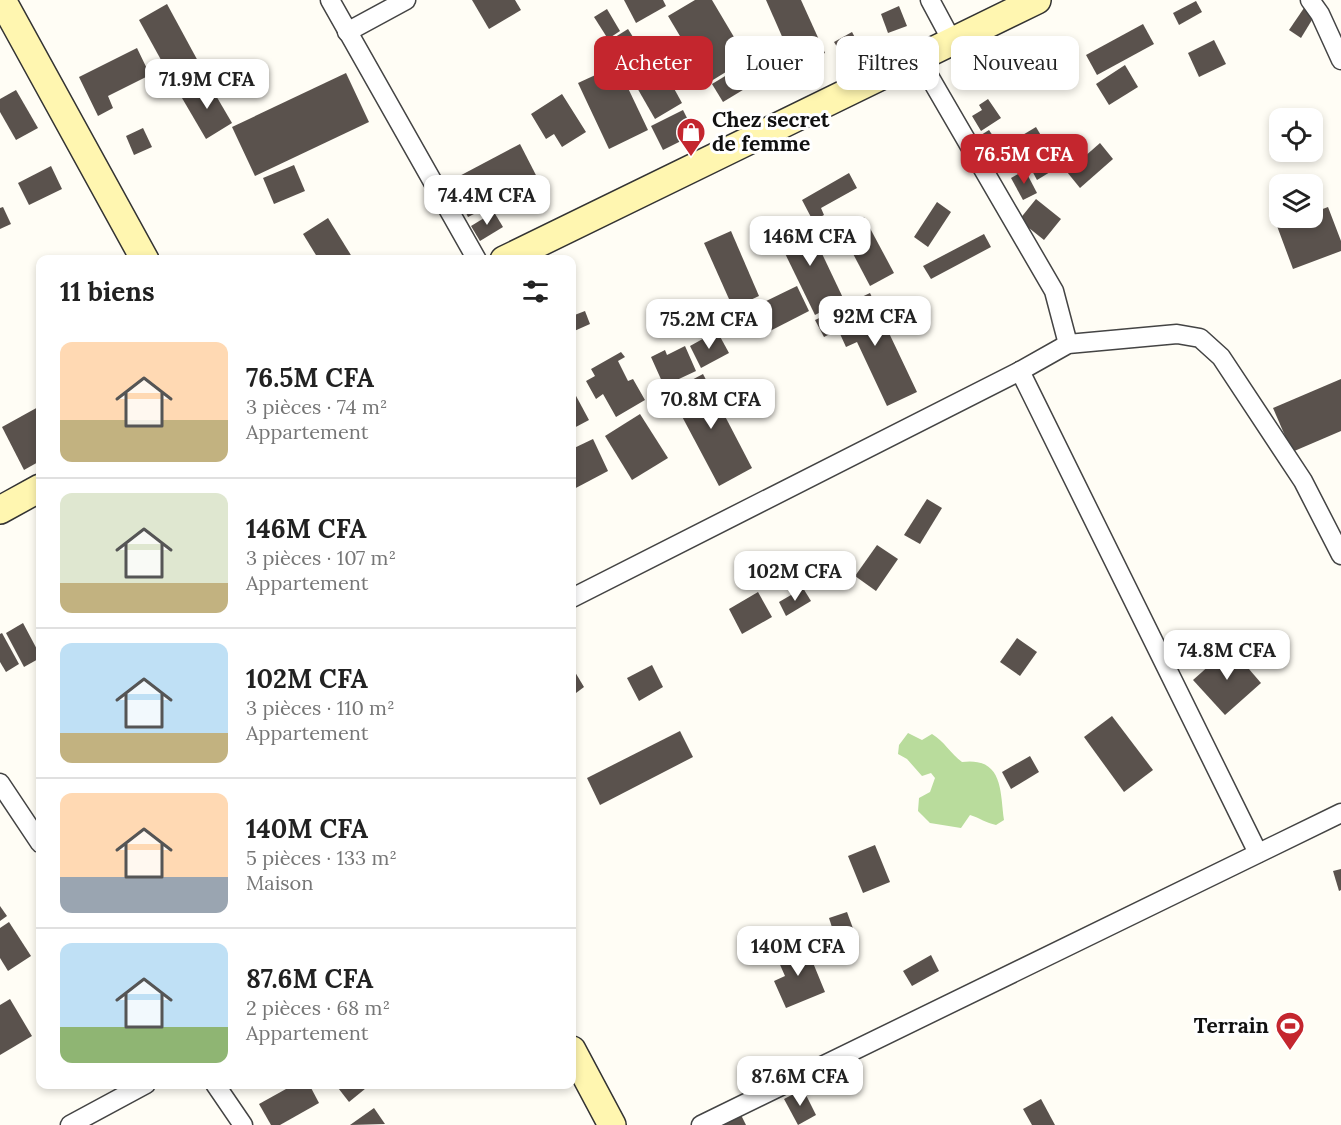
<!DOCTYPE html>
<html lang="fr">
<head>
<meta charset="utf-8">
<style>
  :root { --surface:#fff; --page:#f2f2f2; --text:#222; --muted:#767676; --line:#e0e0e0; --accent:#c4262e }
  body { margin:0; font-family:Lora,serif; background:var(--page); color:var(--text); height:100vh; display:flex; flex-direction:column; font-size:22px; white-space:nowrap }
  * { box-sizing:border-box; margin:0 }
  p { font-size:20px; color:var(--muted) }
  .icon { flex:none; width:33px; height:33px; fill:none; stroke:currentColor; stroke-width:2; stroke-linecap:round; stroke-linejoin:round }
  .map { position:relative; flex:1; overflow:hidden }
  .sheet { position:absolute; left:36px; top:255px; width:540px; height:834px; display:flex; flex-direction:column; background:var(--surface); border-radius:12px; box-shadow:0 3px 9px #0003 }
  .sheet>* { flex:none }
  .hud { position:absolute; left:594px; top:36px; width:570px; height:54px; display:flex; gap:12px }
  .controls { position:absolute; left:1269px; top:108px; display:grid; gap:12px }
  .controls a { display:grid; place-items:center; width:54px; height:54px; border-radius:12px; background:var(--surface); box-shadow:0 3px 9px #0003; font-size:30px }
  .price { position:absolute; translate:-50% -51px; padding:0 14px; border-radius:12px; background:#fff; color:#222; font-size:20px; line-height:39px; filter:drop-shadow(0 2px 3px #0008) }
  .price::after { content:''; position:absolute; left:50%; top:36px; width:18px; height:14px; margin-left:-9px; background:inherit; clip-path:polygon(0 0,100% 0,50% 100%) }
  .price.active { background:var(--accent); color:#fff }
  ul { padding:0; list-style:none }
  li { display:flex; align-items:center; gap:18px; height:150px; padding:0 24px }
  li+li { border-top:2px solid var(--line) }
  li span { display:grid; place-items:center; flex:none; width:168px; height:120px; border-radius:12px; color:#555 }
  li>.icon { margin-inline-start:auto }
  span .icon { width:72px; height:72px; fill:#fffc; stroke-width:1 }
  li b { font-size:26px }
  h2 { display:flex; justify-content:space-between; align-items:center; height:72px; padding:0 24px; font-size:26px }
  .pill { padding:0 21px; border-radius:12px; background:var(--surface); box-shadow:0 3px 9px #0003; font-size:21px; line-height:54px }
  .pill.active { background:var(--accent); color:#fff }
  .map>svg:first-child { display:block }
  .forest { fill:#b9dc9c }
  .building { fill:#5a524d }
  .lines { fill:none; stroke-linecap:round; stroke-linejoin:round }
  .street-casing { stroke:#444; stroke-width:21 }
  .secondary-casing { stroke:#333; stroke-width:30 }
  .street { stroke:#fff; stroke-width:18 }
  .secondary { stroke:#fff6b0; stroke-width:27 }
  .labels { text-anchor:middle; stroke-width:6; stroke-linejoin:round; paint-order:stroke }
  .poi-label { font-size:21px; font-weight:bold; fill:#111; stroke:#fff; text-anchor:start }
</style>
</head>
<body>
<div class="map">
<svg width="1341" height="1125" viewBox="0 0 1341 1125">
  <rect width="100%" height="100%" fill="#fffdf5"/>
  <path class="forest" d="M 908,733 L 922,740 L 932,734 C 944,741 951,754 962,762 C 1003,757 1000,790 1004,820 L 996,825 C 986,823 980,818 970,815 L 961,828 L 930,823 L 918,811 L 919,798 L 930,792 L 935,778 L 931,773 L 922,776 L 907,759 L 898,754 L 899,745 Z"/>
  <g class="building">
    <polygon points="472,0 515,0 521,10 489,29"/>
    <polygon points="624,0 663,0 666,6 636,23"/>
    <polygon points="695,0 712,0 747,59 708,83 668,16"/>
    <polygon points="766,0 801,0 825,53 795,66"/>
    <polygon points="1196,1 1202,12 1179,25 1173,13"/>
    <polygon points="167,4 199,63 171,78 139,20"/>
    <polygon points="899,6 907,26 888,33 881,14"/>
    <polygon points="1304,8 1315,15 1301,38 1289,30"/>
    <polygon points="607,9 620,31 608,39 594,17"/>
    <polygon points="1143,24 1154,44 1097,75 1086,55"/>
    <polygon points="628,29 643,53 627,63 612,39"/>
    <polygon points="852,32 859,45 842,55 834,42"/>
    <polygon points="1214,40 1226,64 1199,77 1188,53"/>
    <polygon points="137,48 150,75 108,96 113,108 98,116 79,77"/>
    <polygon points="750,61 761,79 723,102 712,84"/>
    <polygon points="660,63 682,103 655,119 632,79"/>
    <polygon points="617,65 648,130 609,149 578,83"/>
    <polygon points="1125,65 1138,87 1109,105 1096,84"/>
    <polygon points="346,73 369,122 255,176 232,127"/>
    <polygon points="208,82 232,123 206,139 182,98"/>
    <polygon points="16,90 38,128 16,140 0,112 0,99"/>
    <polygon points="562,94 586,132 562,147 554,134 546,139 531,114"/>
    <polygon points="988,99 1001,118 981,131 972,116 982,110 979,105"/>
    <polygon points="683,110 695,134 663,150 651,126"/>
    <polygon points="1036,127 1049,149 1011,172 998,150"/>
    <polygon points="143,128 152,147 134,155 126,136"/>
    <polygon points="989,130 999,145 991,150 981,135"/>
    <polygon points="1100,143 1113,159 1080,188 1067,172"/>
    <polygon points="520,144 539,181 468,217 450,181"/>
    <polygon points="1047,157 1055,169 1037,180 1030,167"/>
    <polygon points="294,165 305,191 274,204 263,178"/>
    <polygon points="51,166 62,189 29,205 18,183"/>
    <polygon points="1025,170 1037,193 1023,200 1011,178"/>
    <polygon points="849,173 857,188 821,208 824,215 813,221 802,200"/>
    <polygon points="1036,199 1061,219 1044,240 1019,220"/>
    <polygon points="937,202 951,212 928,247 914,237"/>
    <polygon points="3,207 11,224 0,229 0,208"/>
    <polygon points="1328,207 1341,241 1341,251 1293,269 1277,226 1300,218 1312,218 1312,213"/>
    <polygon points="494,212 503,227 480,241 471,226"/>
    <polygon points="864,217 894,273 870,286 840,229"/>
    <polygon points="328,218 354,260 319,260 303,234"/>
    <polygon points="806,220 844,300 815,315 776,235"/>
    <polygon points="731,231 759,296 733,308 704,243"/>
    <polygon points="984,234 991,247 931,279 923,266"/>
    <polygon points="797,286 809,311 770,331 758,305"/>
    <polygon points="870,293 917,392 887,406 857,342 846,347 830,312"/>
    <polygon points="585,311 590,324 572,332 572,316"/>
    <polygon points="828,314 836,331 824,337 815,320"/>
    <polygon points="717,331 729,353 701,368 690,346"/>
    <polygon points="685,346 696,371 664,386 651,357 665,350 667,355"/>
    <polygon points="621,352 625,357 618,361 628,381 633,379 645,400 616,417 603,394 596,399 586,381 595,376 591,369"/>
    <polygon points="703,374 752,468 719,486 669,392"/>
    <polygon points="1341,379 1341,431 1292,452 1273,408"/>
    <polygon points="575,394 589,420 572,429 572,396"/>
    <polygon points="40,406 40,461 24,470 2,427"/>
    <polygon points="640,414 668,458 632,480 605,436"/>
    <polygon points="593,439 608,471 572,490 572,449"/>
    <polygon points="927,499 942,508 920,544 904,535"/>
    <polygon points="877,545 898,559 876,591 855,576"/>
    <polygon points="803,588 811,601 786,616 779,602"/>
    <polygon points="758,592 772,617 742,634 729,609"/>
    <polygon points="23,623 40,655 40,658 24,667 6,633"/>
    <polygon points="2,633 19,664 6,672 0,662 0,634"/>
    <polygon points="1017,638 1037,652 1020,676 1000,662"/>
    <polygon points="1230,647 1261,683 1225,715 1193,680"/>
    <polygon points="652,665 663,687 639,701 627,678"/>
    <polygon points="572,667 584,687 572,696"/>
    <polygon points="1112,716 1153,770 1124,792 1084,737"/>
    <polygon points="680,731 693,757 600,805 587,778"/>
    <polygon points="1030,756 1039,772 1011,789 1002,772"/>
    <polygon points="875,845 890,882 863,893 848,856"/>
    <polygon points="1341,869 1341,890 1339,891 1333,871"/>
    <polygon points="0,906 7,916 0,921"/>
    <polygon points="847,912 858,942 839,949 829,918"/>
    <polygon points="9,922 31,956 8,971 0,958 0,928"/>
    <polygon points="802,936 825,992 786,1008 774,981 785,976 777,958 799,949 795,939"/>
    <polygon points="931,955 939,971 912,986 903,971"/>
    <polygon points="10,999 32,1036 0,1055 0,1005"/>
    <polygon points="295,1084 309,1084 319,1103 280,1125 271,1125 259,1104"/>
    <polygon points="335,1084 371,1084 349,1102"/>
    <polygon points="803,1089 816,1115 798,1125 784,1099"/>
    <polygon points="1041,1099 1055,1125 1032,1125 1023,1109"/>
    <polygon points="374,1108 385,1124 350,1125"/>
    <polygon points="741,1115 746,1125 722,1125"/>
  </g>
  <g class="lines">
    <g class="street-casing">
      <g id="street">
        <polyline points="330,0 477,260"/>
        <polyline points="930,0 952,41"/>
        <polyline points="1310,0 1320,14 1341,60"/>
        <polyline points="347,32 406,0"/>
        <polyline points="918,57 1054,291 1068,344"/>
        <polyline points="1020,371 1258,853"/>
        <polyline points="572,598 1020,371 1068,344 1177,334 1200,338 1221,357 1303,481 1341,555"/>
        <polyline points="0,783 40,843"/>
        <polyline points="215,1084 243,1125"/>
        <polyline points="70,1125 146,1084"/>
        <polyline points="701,1125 1341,813"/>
      </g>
    </g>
    <g class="secondary-casing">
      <g id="secondary">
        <polyline points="2,0 145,260"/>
        <polyline points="504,260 1037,0"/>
        <polyline points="0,510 40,488"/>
        <polyline points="572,1050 612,1125"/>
      </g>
    </g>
    <use href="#street" class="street"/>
    <use href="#secondary" class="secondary"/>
  </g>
  <defs>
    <g id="shop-pin" transform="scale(1.5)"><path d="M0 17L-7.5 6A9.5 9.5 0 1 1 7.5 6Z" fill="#c4262e" stroke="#fff"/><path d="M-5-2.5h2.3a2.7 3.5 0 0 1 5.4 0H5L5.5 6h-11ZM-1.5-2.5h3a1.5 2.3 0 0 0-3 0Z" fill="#fff"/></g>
    <g id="stadium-pin" transform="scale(1.5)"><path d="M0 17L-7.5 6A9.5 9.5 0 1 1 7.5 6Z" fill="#c4262e" stroke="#fff"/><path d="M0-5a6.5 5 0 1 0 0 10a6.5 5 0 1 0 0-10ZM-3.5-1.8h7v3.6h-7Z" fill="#fff"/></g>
  </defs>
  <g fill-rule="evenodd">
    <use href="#shop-pin" x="691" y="132"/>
    <use href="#stadium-pin" x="1290" y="1026"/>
  </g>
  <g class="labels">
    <g class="poi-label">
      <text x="712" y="127">Chez secret<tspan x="712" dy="24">de femme</tspan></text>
      <text x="1269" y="1033" text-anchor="end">Terrain</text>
    </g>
  </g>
</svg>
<div class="controls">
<a><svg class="icon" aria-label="locate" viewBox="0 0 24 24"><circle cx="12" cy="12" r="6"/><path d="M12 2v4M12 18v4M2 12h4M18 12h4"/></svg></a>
<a><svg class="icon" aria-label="layers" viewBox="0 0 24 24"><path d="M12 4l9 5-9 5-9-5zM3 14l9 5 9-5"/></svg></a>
</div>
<b class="price" style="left:207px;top:110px">71.9M CFA</b>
<b class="price active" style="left:1024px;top:185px">76.5M CFA</b>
<b class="price" style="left:487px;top:226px">74.4M CFA</b>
<b class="price" style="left:810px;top:267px">146M CFA</b>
<b class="price" style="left:875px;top:347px">92M CFA</b>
<b class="price" style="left:709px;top:350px">75.2M CFA</b>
<b class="price" style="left:711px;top:430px">70.8M CFA</b>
<b class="price" style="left:795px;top:602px">102M CFA</b>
<b class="price" style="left:1227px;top:681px">74.8M CFA</b>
<b class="price" style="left:798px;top:977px">140M CFA</b>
<b class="price" style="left:800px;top:1107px">87.6M CFA</b>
<div class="hud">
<a class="pill active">Acheter</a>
<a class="pill">Louer</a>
<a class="pill">Filtres</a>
<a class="pill">Nouveau</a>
</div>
<section class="sheet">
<h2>11 biens<svg class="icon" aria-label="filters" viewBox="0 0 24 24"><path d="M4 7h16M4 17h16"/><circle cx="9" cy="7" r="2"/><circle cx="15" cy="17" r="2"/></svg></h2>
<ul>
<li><span style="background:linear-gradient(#ffd9b3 65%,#c2b280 0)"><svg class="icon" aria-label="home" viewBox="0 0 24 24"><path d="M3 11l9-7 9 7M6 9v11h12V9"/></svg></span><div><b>76.5M CFA</b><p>3 pièces · 74 m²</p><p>Appartement</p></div></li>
<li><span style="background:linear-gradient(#dfe7d0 75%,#c2b280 0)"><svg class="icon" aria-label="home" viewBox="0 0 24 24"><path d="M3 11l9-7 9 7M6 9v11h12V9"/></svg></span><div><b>146M CFA</b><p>3 pièces · 107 m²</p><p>Appartement</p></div></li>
<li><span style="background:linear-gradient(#bfe0f5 75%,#c2b280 0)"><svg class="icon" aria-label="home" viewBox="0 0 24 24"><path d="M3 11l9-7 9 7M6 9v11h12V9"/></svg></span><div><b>102M CFA</b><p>3 pièces · 110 m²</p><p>Appartement</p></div></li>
<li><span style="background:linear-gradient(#ffd9b3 70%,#9aa5b1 0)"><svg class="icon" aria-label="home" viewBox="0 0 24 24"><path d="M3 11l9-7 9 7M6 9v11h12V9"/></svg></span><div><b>140M CFA</b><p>5 pièces · 133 m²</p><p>Maison</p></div></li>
<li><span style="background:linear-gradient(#bfe0f5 70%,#8fb573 0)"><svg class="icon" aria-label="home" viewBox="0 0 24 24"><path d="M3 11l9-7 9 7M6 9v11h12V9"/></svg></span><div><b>87.6M CFA</b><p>2 pièces · 68 m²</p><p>Appartement</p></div></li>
</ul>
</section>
</div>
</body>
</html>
